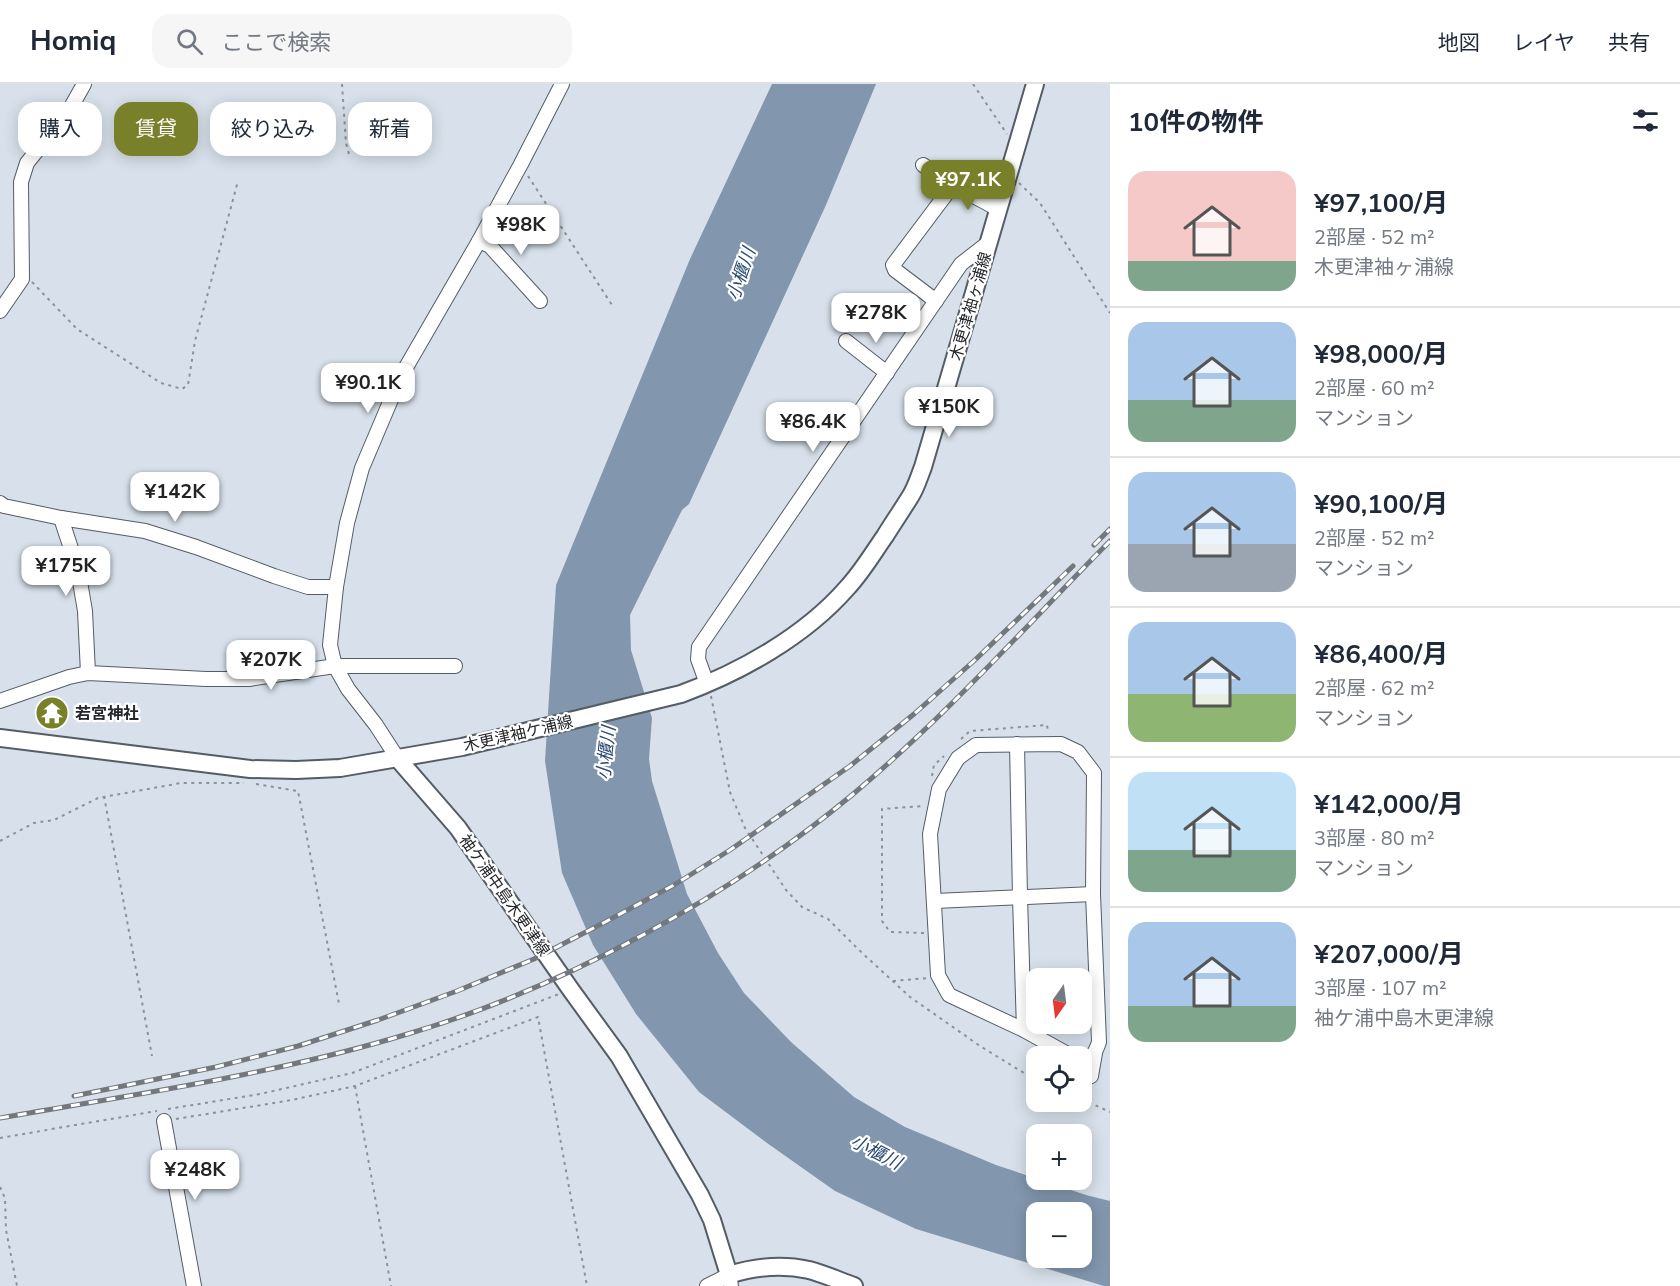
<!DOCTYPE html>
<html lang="ja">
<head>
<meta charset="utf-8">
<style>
  :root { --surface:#fff; --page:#f6f6f7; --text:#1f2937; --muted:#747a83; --line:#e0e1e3; --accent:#79802a }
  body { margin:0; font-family:"Nunito Sans","Noto Sans JP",sans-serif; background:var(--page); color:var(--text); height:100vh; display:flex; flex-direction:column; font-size:22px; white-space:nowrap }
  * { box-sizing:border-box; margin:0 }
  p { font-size:20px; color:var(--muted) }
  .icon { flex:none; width:33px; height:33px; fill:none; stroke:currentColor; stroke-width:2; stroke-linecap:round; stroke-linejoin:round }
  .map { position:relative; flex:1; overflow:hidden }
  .drawer { display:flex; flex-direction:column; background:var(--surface); width:570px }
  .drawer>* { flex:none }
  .top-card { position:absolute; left:18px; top:18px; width:570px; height:54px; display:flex; gap:12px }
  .needle { width:39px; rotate:194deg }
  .buttons { position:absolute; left:1026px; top:884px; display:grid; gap:12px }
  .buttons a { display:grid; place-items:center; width:66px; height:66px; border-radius:12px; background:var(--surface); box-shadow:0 3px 15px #0003; font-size:30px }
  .price { position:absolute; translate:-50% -51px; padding:0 14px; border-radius:12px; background:#fff; color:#222; font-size:20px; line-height:39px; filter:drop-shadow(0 2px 3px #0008) }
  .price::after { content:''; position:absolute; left:50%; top:36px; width:18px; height:14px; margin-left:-9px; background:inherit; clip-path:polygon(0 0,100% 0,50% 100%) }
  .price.active { background:var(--accent); color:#fff }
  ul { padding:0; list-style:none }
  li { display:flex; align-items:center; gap:18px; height:150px; padding:0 18px }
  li+li { border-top:2px solid var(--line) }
  li span { display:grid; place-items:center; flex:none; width:168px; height:120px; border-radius:18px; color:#555 }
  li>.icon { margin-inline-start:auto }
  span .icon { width:72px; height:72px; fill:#fffc; stroke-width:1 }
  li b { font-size:26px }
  h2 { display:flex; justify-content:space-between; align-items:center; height:72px; padding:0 18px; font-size:26px }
  .chip { padding:0 21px; border-radius:18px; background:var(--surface); box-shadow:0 3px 15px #0003; font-size:21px; line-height:54px }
  .chip.active { background:var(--accent); color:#fff }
  header { display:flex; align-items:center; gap:36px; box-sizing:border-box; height:84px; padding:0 30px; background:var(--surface); border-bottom:2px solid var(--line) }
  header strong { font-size:28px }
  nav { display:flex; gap:33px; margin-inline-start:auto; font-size:21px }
  .search { width:420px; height:54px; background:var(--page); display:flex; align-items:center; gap:15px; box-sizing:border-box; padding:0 21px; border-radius:18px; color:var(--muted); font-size:22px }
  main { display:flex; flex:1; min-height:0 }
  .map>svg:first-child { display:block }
  .water { fill:#8297ae; fill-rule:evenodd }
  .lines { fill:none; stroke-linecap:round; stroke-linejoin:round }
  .minor-casing { stroke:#545c65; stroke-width:16 }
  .major-casing { stroke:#545c65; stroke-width:20 }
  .path { stroke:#8a9198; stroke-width:2; stroke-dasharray:3 4.5; stroke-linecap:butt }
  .minor { stroke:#fff; stroke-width:14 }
  .major { stroke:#fff; stroke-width:16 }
  .rail-casing { stroke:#72787e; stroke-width:5 }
  .rail { stroke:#fff; stroke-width:3; stroke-dasharray:9; stroke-linecap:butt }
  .labels { text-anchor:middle; stroke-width:4.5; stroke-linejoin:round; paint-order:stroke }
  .street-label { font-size:16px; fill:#23262a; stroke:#fff }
  .poi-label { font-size:16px; font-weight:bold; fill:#23262a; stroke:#fff; text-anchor:start }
  .water-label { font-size:18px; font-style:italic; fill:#2a4b6f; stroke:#fff }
</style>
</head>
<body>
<header>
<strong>Homiq</strong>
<div class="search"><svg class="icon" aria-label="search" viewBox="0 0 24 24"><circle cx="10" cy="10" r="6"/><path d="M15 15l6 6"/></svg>ここで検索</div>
<nav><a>地図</a><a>レイヤ</a><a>共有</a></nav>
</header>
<main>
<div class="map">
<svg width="1110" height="1202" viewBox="0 0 1110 1202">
  <rect width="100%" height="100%" fill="#d8e1eb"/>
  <path class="water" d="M 772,0 L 876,0 L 826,121 L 689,420 L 682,426 L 630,531 L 631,566 L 652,634 L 649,675 L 652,697 L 687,810 L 718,869 L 744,909 L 791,958 L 854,1013 L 905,1043 L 996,1081 L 1086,1111 L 1110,1117 L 1110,1202 L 1104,1202 L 916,1145 L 835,1107 L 767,1059 L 699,1008 L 636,930 L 593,861 L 562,789 L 545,677 L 556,501 L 690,175 ZM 1036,1128 L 1082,1128 L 1082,1173 L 1036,1173 Z"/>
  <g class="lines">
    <g class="minor-casing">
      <g id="minor">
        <polyline points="923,81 953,101 893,181 895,186 936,217"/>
        <polyline points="953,101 998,125"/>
        <polyline points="479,157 490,162 540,217"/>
        <polyline points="0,227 22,195 21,98 27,79 70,25 84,0"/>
        <polyline points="846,257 887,289"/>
        <polyline points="0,419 4,422 61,434 145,447 196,463 274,492 308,503 336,503"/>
        <polyline points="61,434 78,486 85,527 88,589"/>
        <polyline points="707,600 698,575 699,563 961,180 988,159"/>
        <polyline points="0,617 69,593 88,589 206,595 249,595 335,582 455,582"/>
        <polyline points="1017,660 1020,813 1024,946"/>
        <polyline points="398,675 376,641 348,605 335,582 330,561 336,503 347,439 362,384 401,292 479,157 521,80 562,0"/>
        <polyline points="935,817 1093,810"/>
        <path d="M 1071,972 L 1024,946 L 949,911 L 938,891 L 930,750 L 939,705 L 958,674 L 976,661 L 1061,660 L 1078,668 L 1094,689 L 1093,810 L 1099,958 C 1096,967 1093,975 1082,975"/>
        <polyline points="1082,996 1091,992 1095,969"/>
        <polyline points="164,1037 194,1202"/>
        <polyline points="707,1202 729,1191 731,1202"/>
      </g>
    </g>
    <g class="major-casing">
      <g id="major">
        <path d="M 0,654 L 250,685 L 296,686 L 340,684 L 462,663 L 681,610 C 741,588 805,552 847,504 C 862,488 873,469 885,452 C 893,439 902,426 910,413 C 916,404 919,393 923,383 L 1035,0"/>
        <path d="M 398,675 L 458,744 L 571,906 L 619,972 L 700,1111 L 712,1136 L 729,1191 C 754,1183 782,1180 809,1186 C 824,1190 840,1197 854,1202"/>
      </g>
    </g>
    <g class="path">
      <polyline points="342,0 346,59 350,74"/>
      <polyline points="973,0 1007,50"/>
      <polyline points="528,92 612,221"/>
      <polyline points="1019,99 1040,119 1110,229"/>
      <polyline points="32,198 77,245 161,299 182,305 188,301 195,257 238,97"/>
      <polyline points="711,612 730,708 745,744 786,806 802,823 828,835 859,866 910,913 980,962 1024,989 1036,995"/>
      <polyline points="961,655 970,647 1047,641 1048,648"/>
      <polyline points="932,692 934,681 944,672"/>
      <polyline points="256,700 298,707 339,920"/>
      <polyline points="104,712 152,972"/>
      <polyline points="0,757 34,739 54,736 98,714 181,699 244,699"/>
      <polyline points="924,849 890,848 882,837 882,725 924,722"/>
      <polyline points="893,897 928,894"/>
      <polyline points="355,1002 391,1202"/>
      <polyline points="1082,1015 1110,1028"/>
      <polyline points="168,1025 260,1010 352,989 559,910"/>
      <polyline points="176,1035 292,1016 355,1002 538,933 587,1202"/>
      <polyline points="0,1054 157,1027"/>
      <polyline points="0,1103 5,1114 6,1146 17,1202"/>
    </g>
    <use href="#minor" class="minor"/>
    <use href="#major" class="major"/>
    <g class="rail-casing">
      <g id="rail">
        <polyline points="1094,461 1110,445"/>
        <polyline points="74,1012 216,983 298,962 378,936 457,907 534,875 607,837 674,801 730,766 850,682 914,630 975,576 1073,482"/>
        <path d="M 0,1034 C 137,1010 277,990 411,949 C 564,903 729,813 852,711 C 945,633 1025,543 1110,457"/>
      </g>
    </g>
    <use href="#rail" class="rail"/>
  </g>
  <defs>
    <g id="temple-disc" transform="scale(1.725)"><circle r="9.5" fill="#79802a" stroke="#fff"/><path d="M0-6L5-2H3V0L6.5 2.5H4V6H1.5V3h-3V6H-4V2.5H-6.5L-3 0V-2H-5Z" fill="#fff"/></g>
  </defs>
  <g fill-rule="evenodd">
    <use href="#temple-disc" x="52" y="629"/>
  </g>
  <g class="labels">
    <g class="street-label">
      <text transform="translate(970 222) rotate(-74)" y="6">木更津袖ヶ浦線</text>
      <text transform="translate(518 649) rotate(-13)" y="6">木更津袖ケ浦線</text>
      <text transform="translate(505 811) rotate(55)" y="6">袖ケ浦中島木更津線</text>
    </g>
    <g class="poi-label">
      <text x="75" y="635">若宮神社</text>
    </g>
    <g class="water-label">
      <text transform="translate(741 190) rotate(-71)" y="6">小櫃川</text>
      <text transform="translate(606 669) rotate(-84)" y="6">小櫃川</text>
      <text transform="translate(876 1068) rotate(27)" y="6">小櫃川</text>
    </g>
  </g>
</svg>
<div class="buttons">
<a><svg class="needle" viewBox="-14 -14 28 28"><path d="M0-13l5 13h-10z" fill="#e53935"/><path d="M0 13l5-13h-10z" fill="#747a83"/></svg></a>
<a><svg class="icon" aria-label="locate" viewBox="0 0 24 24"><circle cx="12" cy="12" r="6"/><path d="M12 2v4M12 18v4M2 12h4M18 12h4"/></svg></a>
<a>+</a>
<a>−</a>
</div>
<b class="price active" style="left:968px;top:127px">¥97.1K</b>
<b class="price" style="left:521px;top:172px">¥98K</b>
<b class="price" style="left:876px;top:260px">¥278K</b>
<b class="price" style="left:368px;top:330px">¥90.1K</b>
<b class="price" style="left:949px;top:354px">¥150K</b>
<b class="price" style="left:813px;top:369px">¥86.4K</b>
<b class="price" style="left:175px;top:439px">¥142K</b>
<b class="price" style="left:66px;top:513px">¥175K</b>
<b class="price" style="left:271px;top:607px">¥207K</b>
<b class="price" style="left:195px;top:1117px">¥248K</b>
<div class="top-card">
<a class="chip">購入</a>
<a class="chip active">賃貸</a>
<a class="chip">絞り込み</a>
<a class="chip">新着</a>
</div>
</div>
<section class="drawer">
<h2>10件の物件<svg class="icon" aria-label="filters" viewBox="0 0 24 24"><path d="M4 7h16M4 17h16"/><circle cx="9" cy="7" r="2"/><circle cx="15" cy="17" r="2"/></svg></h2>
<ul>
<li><span style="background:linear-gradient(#f6c9c9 75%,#7fa58c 0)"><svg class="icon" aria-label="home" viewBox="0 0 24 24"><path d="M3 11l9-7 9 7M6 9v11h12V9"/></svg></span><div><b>¥97,100/月</b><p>2部屋 · 52 m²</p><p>木更津袖ヶ浦線</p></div></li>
<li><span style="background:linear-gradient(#a9c7e8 65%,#7fa58c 0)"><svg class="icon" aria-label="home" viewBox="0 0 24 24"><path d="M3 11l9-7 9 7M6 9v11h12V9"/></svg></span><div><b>¥98,000/月</b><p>2部屋 · 60 m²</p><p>マンション</p></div></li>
<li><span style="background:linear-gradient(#a9c7e8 60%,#9aa5b1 0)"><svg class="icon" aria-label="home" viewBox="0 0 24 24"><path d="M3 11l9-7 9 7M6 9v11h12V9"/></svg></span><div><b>¥90,100/月</b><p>2部屋 · 52 m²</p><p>マンション</p></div></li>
<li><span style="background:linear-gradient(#a9c7e8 60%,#8fb573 0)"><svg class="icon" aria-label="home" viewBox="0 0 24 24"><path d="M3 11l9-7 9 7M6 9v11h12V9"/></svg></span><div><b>¥86,400/月</b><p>2部屋 · 62 m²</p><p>マンション</p></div></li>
<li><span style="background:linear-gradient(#bfe0f5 65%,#7fa58c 0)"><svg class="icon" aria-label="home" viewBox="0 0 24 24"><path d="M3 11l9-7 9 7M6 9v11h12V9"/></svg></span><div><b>¥142,000/月</b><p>3部屋 · 80 m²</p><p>マンション</p></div></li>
<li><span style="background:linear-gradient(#a9c7e8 70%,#7fa58c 0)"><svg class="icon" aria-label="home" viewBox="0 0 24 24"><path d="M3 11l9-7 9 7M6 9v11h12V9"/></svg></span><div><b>¥207,000/月</b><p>3部屋 · 107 m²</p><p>袖ケ浦中島木更津線</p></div></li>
</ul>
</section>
</main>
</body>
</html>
